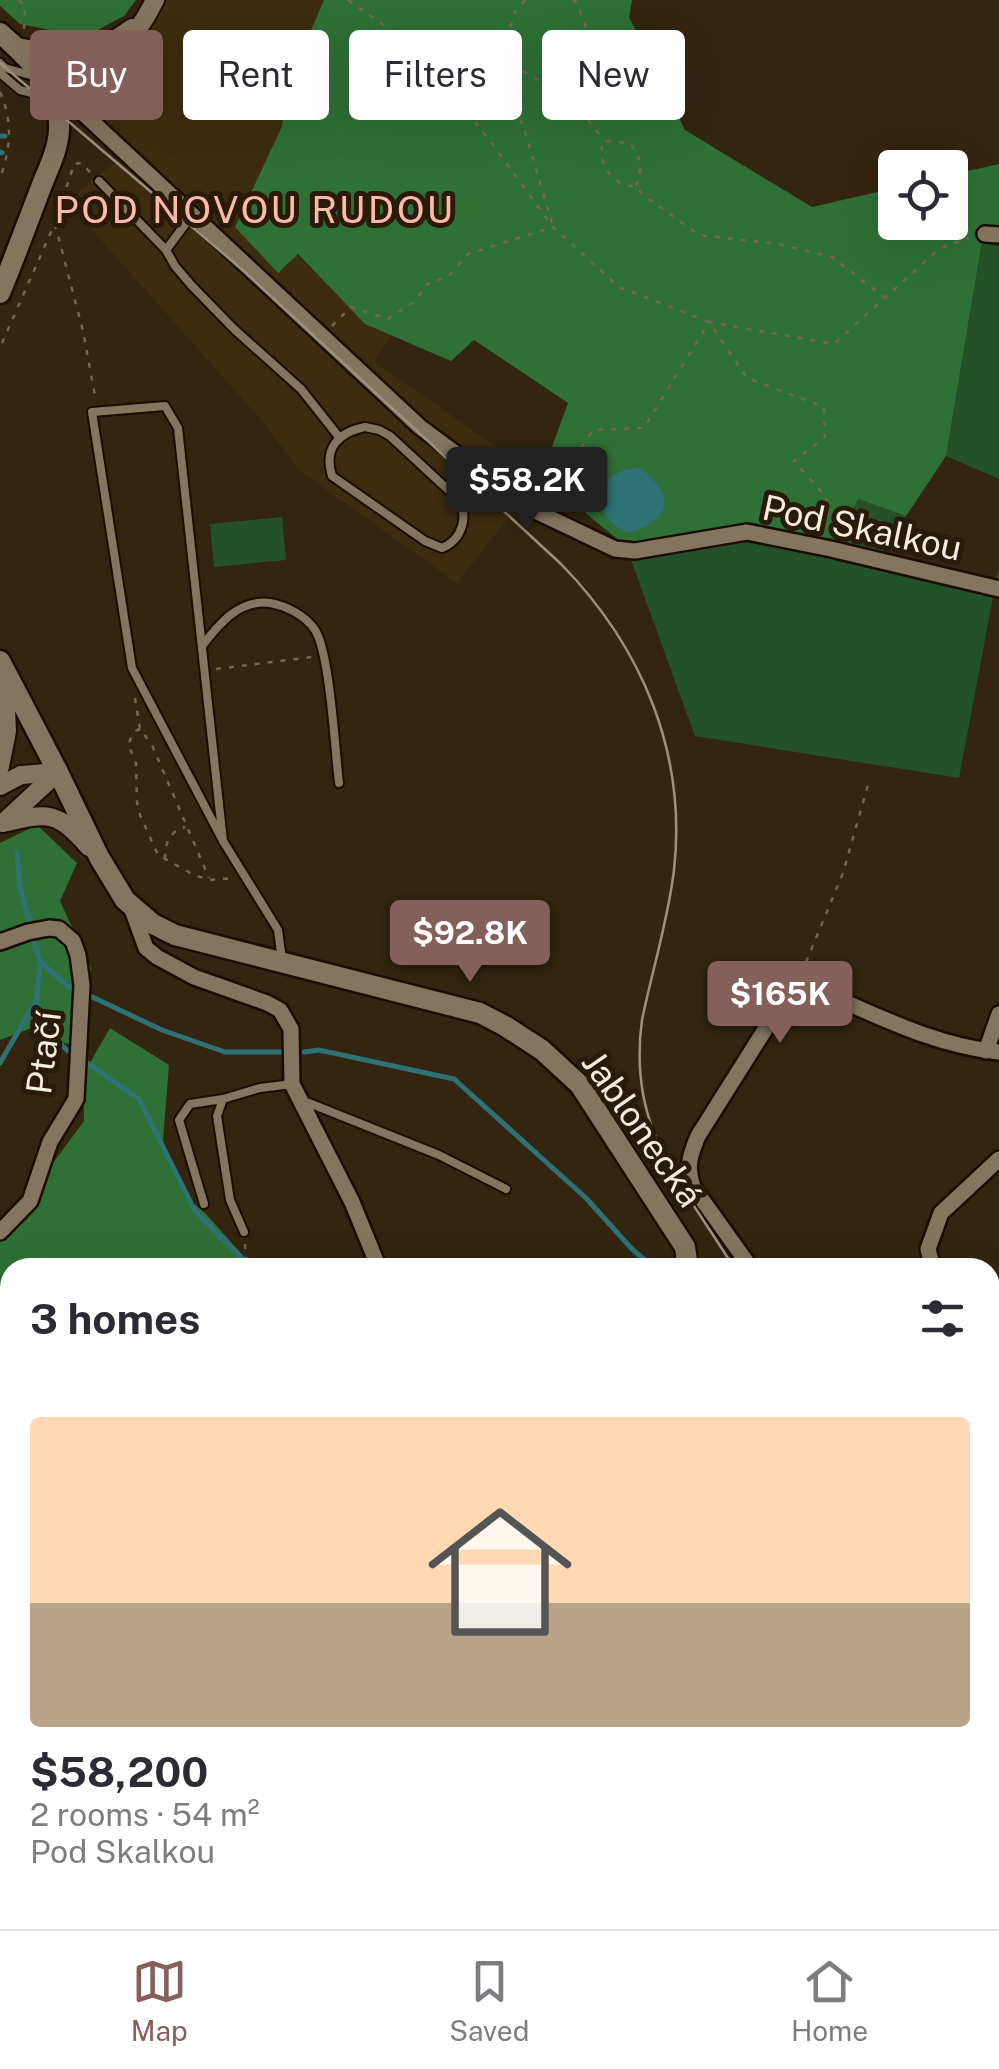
<!DOCTYPE html>
<html lang="en">
<head>
<meta charset="utf-8">
<style>
  :root { --surface:#fff; --page:#f2f2f3; --text:#2b2b33; --muted:#7c7c81; --line:#e1e1e2; --accent:#855f59 }
  body { margin:0; font-family:"Public Sans",sans-serif; background:var(--page); color:var(--text); height:100vh; display:flex; flex-direction:column; font-size:38px; white-space:nowrap }
  * { box-sizing:border-box; margin:0 }
  p { font-size:32px; color:var(--muted) }
  .icon { flex:none; width:55px; height:55px; fill:none; stroke:currentColor; stroke-width:2; stroke-linecap:round; stroke-linejoin:round }
  .map { position:relative; flex:1; overflow:hidden }
  .side { position:absolute; left:0px; top:1258px; width:1000px; height:672px; display:flex; flex-direction:column; background:var(--surface); border-radius:30px 30px 0 0; box-shadow:0 10px 40px #0002 }
  .side>* { flex:none }
  .top-card { position:absolute; left:30px; top:30px; width:940px; height:90px; display:flex; gap:20px }
  .tools { position:absolute; left:878px; top:150px; display:grid; gap:20px }
  .tools a { display:grid; place-items:center; width:90px; height:90px; border-radius:10px; background:var(--surface); box-shadow:0 10px 40px #0002; font-size:50px }
  .price { position:absolute; translate:-50% -85px; padding:0 22px; border-radius:10px; background:var(--accent); color:#fff; font-size:32px; line-height:65px; filter:drop-shadow(0 2px 5px #0008) }
  .price::after { content:''; position:absolute; left:50%; top:60px; width:30px; height:22px; margin-left:-15px; background:inherit; clip-path:polygon(0 0,100% 0,50% 100%) }
  .price.active { background:#222; color:#fff }
  ul { padding:0; list-style:none }
  li { display:grid; align-content:center; gap:20px; height:530px; padding:0 30px }
  li span { display:grid; place-items:center; height:310px; border-radius:10px; color:#555 }
  li>.icon { margin-inline-start:auto }
  span .icon { width:180px; height:180px; fill:#fffc; stroke-width:1 }
  li b { font-size:42px }
  h2 { display:flex; justify-content:space-between; align-items:center; height:120px; padding:0 30px; font-size:42px }
  .tag { padding:0 35px; border-radius:10px; background:var(--surface); box-shadow:0 10px 40px #0002; font-size:35px; line-height:90px }
  .tag.active { background:var(--accent); color:#fff }
  .tabs { display:flex; justify-content:space-around; align-items:center; height:140px; border-top:2px solid var(--line); background:var(--surface); font-size:28px; color:var(--muted) }
  .tabs a { display:grid; justify-items:center; gap:5px }
  .tabs .active { color:var(--accent) }
  .map>svg:first-child { display:block }
  .built { fill:#3e2c10 }
  .green { fill:#245228 }
  .forest { fill:#2e7036 }
  .water { fill:#2e7275 }
  .lines { fill:none; stroke-linecap:round; stroke-linejoin:round }
  .stream { stroke:#2e7275; stroke-width:5 }
  .service-casing { stroke:#1a0d00; stroke-width:12 }
  .minor-casing { stroke:#1a0d00; stroke-width:20 }
  .tertiary-casing { stroke:#1a0d00; stroke-width:22 }
  .secondary-casing { stroke:#1a0d00; stroke-width:25 }
  .path { stroke:#736654; stroke-width:2.5; stroke-dasharray:5 8; stroke-linecap:butt }
  .service { stroke:#85755e; stroke-width:8 }
  .minor { stroke:#85755e; stroke-width:15 }
  .tertiary { stroke:#85755e; stroke-width:18 }
  .secondary { stroke:#85755e; stroke-width:20 }
  .tram { stroke:#9c9080; stroke-width:2.5 }
  .labels { text-anchor:middle; stroke-width:10; stroke-linejoin:round; paint-order:stroke }
  .street-label { font-size:35px; fill:#f6ede0; stroke:#291b07 }
  .neighbourhood-label { font-size:38px; letter-spacing:2.5px; fill:#fcbba9; stroke:#291b07 }
</style>
</head>
<body>
<div class="map">
<svg width="999" height="1929" viewBox="0 0 999 1929">
  <rect width="100%" height="100%" fill="#332510"/>
  <polygon class="built" points="155,0 324,0 286,88 282,126 235,227 297,254 365,324 392,335 374,362 541,477 457,583 300,471 263,422 67,202 99,174 128,155 64,95"/>
  <g class="green">
    <polygon points="982,242 999,246 999,479 946,456"/>
    <polygon points="858,499 906,516 883,552 995,579 999,571 999,581 996,581 959,778 695,736 626,546"/>
    <polygon points="282,517 286,560 214,567 210,524"/>
  </g>
  <g class="forest">
    <polygon points="0,0 136,0 124,16 96,31 65,33 20,24 0,6"/>
    <polygon points="324,0 632,0 629,17 685,130 812,207 895,188 895,222 950,222 950,175 999,164 999,231 982,242 946,456 906,516 858,499 836,539 750,527 626,546 541,477 568,403 474,340 451,361 365,324 298,254 278,273 235,227 282,126 286,88"/>
    <polygon points="37,825 77,863 60,901 91,968 73,1046 29,1029 0,1040 0,843"/>
    <polygon points="110,1028 169,1065 163,1141 184,1195 207,1215 253,1267 10,1268 10,1497 0,1505 0,1235 84,1121 83,1075"/>
    <polygon points="0,1521 10,1540 10,1832 0,1822"/>
  </g>
  <path class="water" d="M 640,467 C 655,481 677,500 656,519 C 646,527 640,530 628,533 C 599,519 598,504 610,477 L 626,469 Z"/>
  <g class="lines">
    <g class="stream">
      <polyline points="0,136 5,136"/>
      <polyline points="0,152 2,153"/>
      <polyline points="17,852 20,889 29,920"/>
      <polyline points="32,935 40,962 73,990"/>
      <path d="M 40,962 C 40,974 37,983 37,995 C 36,1018 52,1036 68,1051"/>
      <polyline points="88,995 162,1030 225,1052 288,1052"/>
      <polyline points="304,1052 319,1050 454,1079 586,1198 632,1249 654,1268"/>
      <polyline points="83,1060 139,1099 195,1211 252,1268"/>
      <polyline points="0,1063 36,1001"/>
    </g>
    <g class="service-casing">
      <g id="service">
        <polyline points="0,63 5,68 37,77"/>
        <polyline points="0,73 20,90 48,97"/>
        <polyline points="99,181 166,250 175,266 192,286 235,330 301,389 339,437"/>
        <polyline points="166,250 192,215"/>
        <path d="M 365,427 L 379,430 L 390,436 L 457,498 C 470,515 462,540 442,548 L 425,541 L 332,476 C 323,448 339,432 365,427 Z"/>
        <path d="M 202,646 C 219,624 239,599 270,603 C 287,606 306,616 315,630 C 330,653 335,751 339,783"/>
        <polyline points="223,841 178,428 165,406 92,412 132,668 223,841 278,930 282,960"/>
        <polyline points="304,1101 439,1155 506,1189"/>
        <polyline points="204,1204 179,1120 190,1104 223,1099"/>
        <polyline points="244,1232 230,1200 217,1116 223,1099 260,1088 292,1084"/>
        <polyline points="0,1892 5,1890 10,1905"/>
        <polyline points="16,1920 19,1929"/>
      </g>
    </g>
    <g class="minor-casing">
      <g id="minor">
        <polyline points="56,88 420,427 529,508 615,549 635,551 747,532 831,549 999,589"/>
        <polyline points="985,234 999,235"/>
        <polyline points="131,907 146,948 157,957 194,977 267,1003 280,1010 291,1029 292,1084 352,1202 379,1268"/>
        <polyline points="0,942 28,932 49,928 59,929 73,941 78,955 82,985 76,1099 50,1142 30,1201 0,1232"/>
        <polyline points="986,1051 999,1014"/>
        <path d="M 751,1268 L 693,1187 C 686,1167 690,1155 698,1136 L 788,993 L 796,989 L 812,988 C 873,1013 933,1046 999,1052"/>
        <polyline points="933,1268 928,1249 941,1213 999,1159"/>
        <polyline points="990,1310 999,1325"/>
        <polyline points="990,1361 999,1357"/>
        <polyline points="990,1416 999,1405"/>
        <polyline points="990,1496 999,1472"/>
        <polyline points="990,1721 999,1713"/>
        <polyline points="990,1777 999,1779"/>
        <polyline points="179,1920 188,1929"/>
        <polyline points="97,1929 112,1920"/>
      </g>
    </g>
    <g class="tertiary-casing">
      <g id="tertiary">
        <path d="M 17,47 C 43,52 71,58 97,49 C 109,45 121,35 132,28"/>
        <polyline points="46,80 78,68 107,52"/>
        <path d="M 53,99 C 97,83 135,41 155,0"/>
        <polyline points="0,767 7,731 4,669"/>
        <polyline points="0,786 21,775 58,772"/>
        <polyline points="4,822 58,772"/>
        <path d="M 3,823 C 49,812 57,811 89,847"/>
      </g>
    </g>
    <g class="secondary-casing">
      <g id="secondary">
        <path d="M 0,33 C 29,58 61,89 59,130 C 58,151 47,171 40,190 C 27,224 14,259 0,293"/>
        <polyline points="0,661 58,772 99,857 125,900 153,924 175,935 480,1013 505,1026 542,1050 580,1085 685,1247 688,1268"/>
        <polyline points="944,1920 953,1929"/>
      </g>
    </g>
    <g class="path">
      <polyline points="19,0 25,7 24,31"/>
      <polyline points="348,0 419,50 501,57 576,104"/>
      <polyline points="525,0 515,12 501,57 500,83 523,125 552,223"/>
      <polyline points="573,0 576,1 590,37 576,104 603,139"/>
      <polyline points="419,50 493,145 553,227 619,287 709,322 747,378 824,407 825,437 794,461 826,497 830,535"/>
      <path d="M 0,92 C 13,122 11,148 0,178"/>
      <path d="M 636,186 C 643,168 641,158 630,143 L 603,141 C 597,163 612,187 636,186 L 642,194 L 699,235 L 778,244 L 832,257 L 884,297"/>
      <polyline points="55,224 83,331 96,401"/>
      <polyline points="332,326 351,307 388,319 415,301 427,284 449,276 468,254 550,228"/>
      <polyline points="2,343 55,223 74,164 81,163 91,173"/>
      <polyline points="542,498 553,490 593,430 644,428 709,322 834,344 940,248 969,238"/>
      <polyline points="216,669 312,657"/>
      <polyline points="135,698 140,729 152,745 209,878"/>
      <polyline points="140,729 135,731 128,744 136,763 137,802 140,815 158,855 194,875 210,880 234,878"/>
      <path d="M 165,859 C 165,843 169,832 185,827"/>
      <polyline points="801,974 843,873 868,785"/>
      <polyline points="245,1244 247,1268"/>
      <polyline points="0,1748 10,1758"/>
      <polyline points="676,1929 680,1920"/>
      <polyline points="704,1929 706,1920"/>
    </g>
    <use href="#service" class="service"/>
    <use href="#minor" class="minor"/>
    <use href="#tertiary" class="tertiary"/>
    <use href="#secondary" class="secondary"/>
    <g class="tram">
      <path d="M 0,63 L 246,273 L 561,564 C 642,647 687,753 674,870 C 668,921 652,971 642,1020 C 627,1130 682,1182 734,1268"/>
      <polyline points="718,1929 721,1920"/>
    </g>
  </g>
  <g class="labels">
    <g class="street-label">
      <text transform="translate(862 528) rotate(12)" y="12">Pod Skalkou</text>
      <text transform="translate(44 1053) rotate(-83)" y="12">Ptačí</text>
      <text transform="translate(642 1129) rotate(55)" y="12">Jablonecká</text>
    </g>
    <g class="neighbourhood-label">
      <text x="255" y="223">POD NOVOU RUDOU</text>
    </g>
  </g>
</svg>
<div class="tools">
<a><svg class="icon" aria-label="locate" viewBox="0 0 24 24"><circle cx="12" cy="12" r="6"/><path d="M12 2v4M12 18v4M2 12h4M18 12h4"/></svg></a>
</div>
<b class="price active" style="left:527px;top:532px">$58.2K</b>
<b class="price" style="left:470px;top:985px">$92.8K</b>
<b class="price" style="left:780px;top:1046px">$165K</b>
<div class="top-card">
<a class="tag active">Buy</a>
<a class="tag">Rent</a>
<a class="tag">Filters</a>
<a class="tag">New</a>
</div>
<section class="side">
<h2>3 homes<svg class="icon" aria-label="filters" viewBox="0 0 24 24"><path d="M4 7h16M4 17h16"/><circle cx="9" cy="7" r="2"/><circle cx="15" cy="17" r="2"/></svg></h2>
<ul>
<li><span style="background:linear-gradient(#ffd9b3 60%,#b9a48a 0)"><svg class="icon" aria-label="home" viewBox="0 0 24 24"><path d="M3 11l9-7 9 7M6 9v11h12V9"/></svg></span><div><b>$58,200</b><p>2 rooms · 54 m²</p><p>Pod Skalkou</p></div></li>
</ul>
</section>
</div>
<nav class="tabs">
<a class="active"><svg class="icon" aria-label="map" viewBox="0 0 24 24"><path d="M3 6l6-2 6 2 6-2v14l-6 2-6-2-6 2zM9 4v14M15 6v14"/></svg>Map</a>
<a><svg class="icon" aria-label="saved" viewBox="0 0 24 24"><path d="M7 4h10v16l-5-4-5 4z"/></svg>Saved</a>
<a><svg class="icon" aria-label="home" viewBox="0 0 24 24"><path d="M3 11l9-7 9 7M6 9v11h12V9"/></svg>Home</a>
</nav>
</body>
</html>
